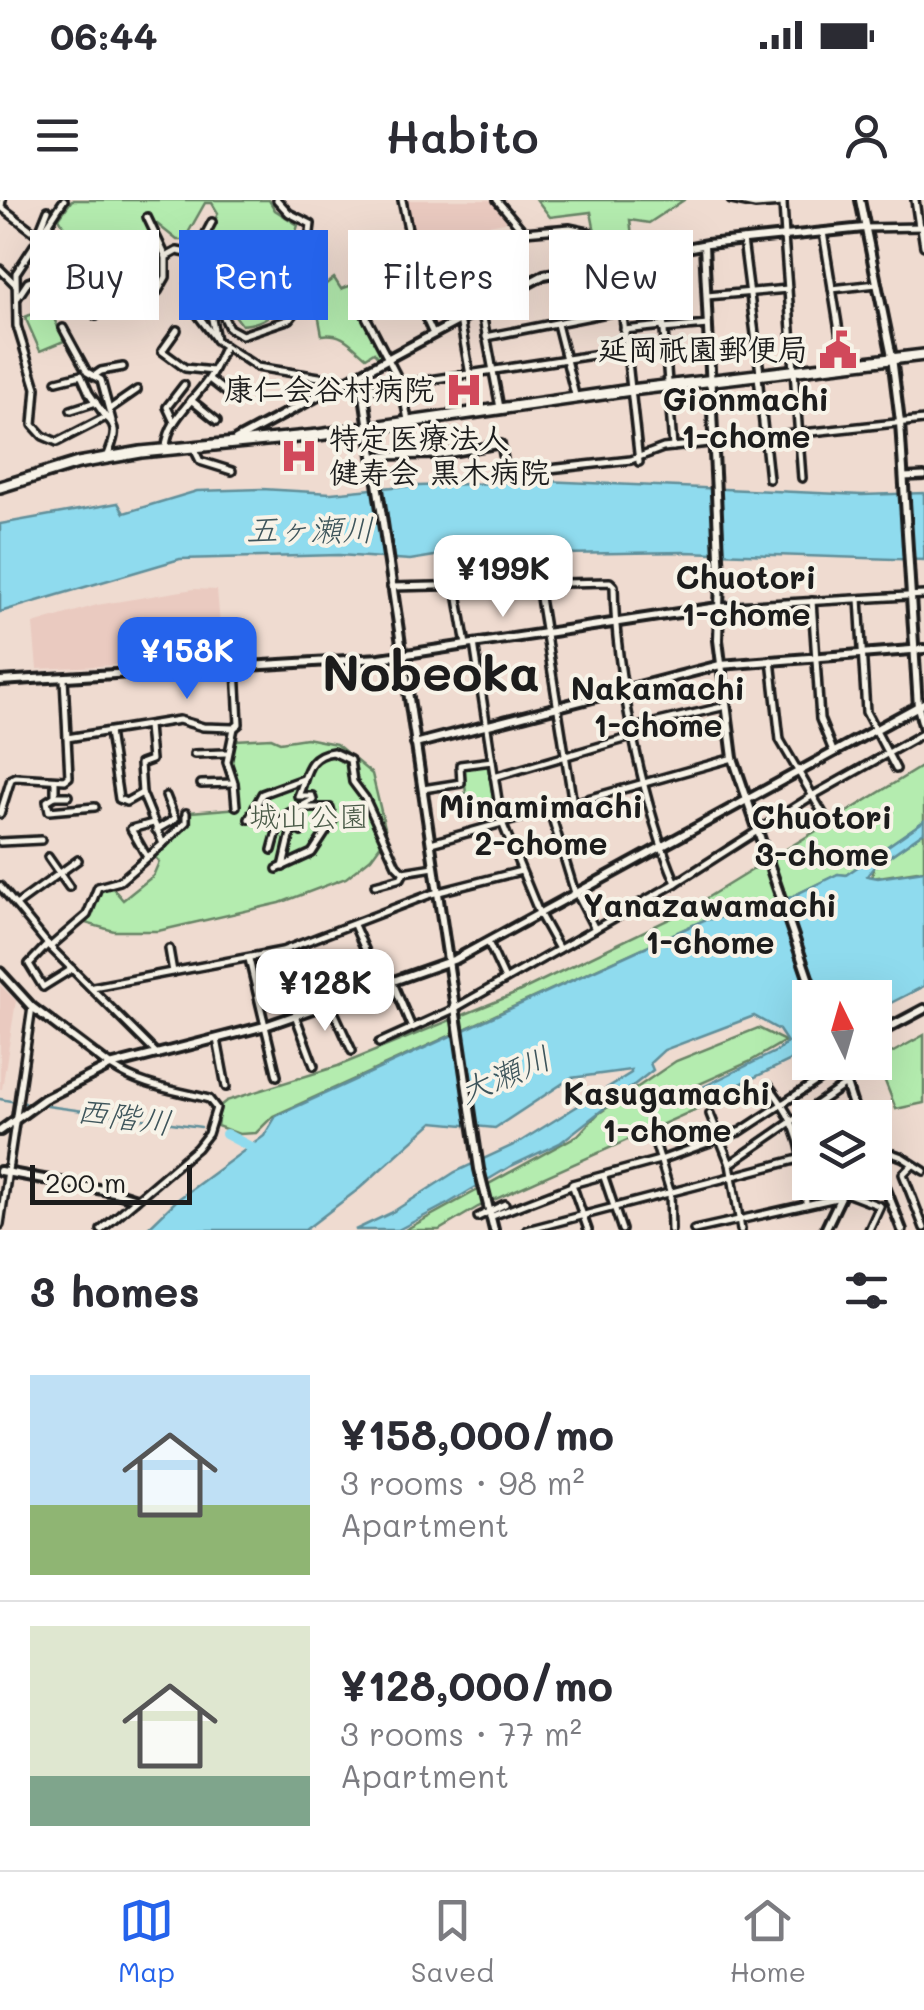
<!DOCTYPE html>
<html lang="en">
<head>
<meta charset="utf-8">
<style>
  :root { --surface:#fff; --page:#f7f7f7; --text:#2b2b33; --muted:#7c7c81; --line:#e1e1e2; --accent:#2563eb }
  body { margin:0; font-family:Mali,"Klee One",sans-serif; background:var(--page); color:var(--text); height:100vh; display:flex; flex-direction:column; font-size:38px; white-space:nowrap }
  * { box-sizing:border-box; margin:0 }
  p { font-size:32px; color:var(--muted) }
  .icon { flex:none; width:55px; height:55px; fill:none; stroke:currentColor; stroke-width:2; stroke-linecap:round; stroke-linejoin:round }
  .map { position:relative; height:1030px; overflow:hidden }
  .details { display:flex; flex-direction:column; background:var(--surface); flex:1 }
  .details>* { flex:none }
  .banner { position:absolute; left:30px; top:30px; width:865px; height:90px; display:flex; gap:20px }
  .needle { width:65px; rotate:355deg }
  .buttons { position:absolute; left:792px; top:780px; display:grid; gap:20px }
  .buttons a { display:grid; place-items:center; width:100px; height:100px; border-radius:0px; background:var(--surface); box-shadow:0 10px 40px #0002; font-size:50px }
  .scale { position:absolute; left:30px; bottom:25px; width:162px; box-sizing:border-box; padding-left:10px; border:5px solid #1c1c1c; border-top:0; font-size:28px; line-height:35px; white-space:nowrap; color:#1c1c1c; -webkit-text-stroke:8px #f7f3e8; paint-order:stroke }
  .price { position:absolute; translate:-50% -85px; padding:0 22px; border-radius:20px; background:#fff; color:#222; font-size:32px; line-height:65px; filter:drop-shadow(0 2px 5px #0008) }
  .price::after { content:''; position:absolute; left:50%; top:60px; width:30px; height:22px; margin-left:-15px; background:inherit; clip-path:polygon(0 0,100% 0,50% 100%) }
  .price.active { background:var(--accent); color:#fff }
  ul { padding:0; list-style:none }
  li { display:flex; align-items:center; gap:30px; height:250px; padding:0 30px }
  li+li { border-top:2px solid var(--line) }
  li span { display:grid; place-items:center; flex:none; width:280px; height:200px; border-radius:0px; color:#555 }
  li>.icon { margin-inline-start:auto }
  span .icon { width:120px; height:120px; fill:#fffc; stroke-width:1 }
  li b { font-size:42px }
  h2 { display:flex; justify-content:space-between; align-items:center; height:120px; padding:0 30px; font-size:42px }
  .tag { padding:0 35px; border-radius:0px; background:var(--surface); box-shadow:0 10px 40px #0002; font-size:35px; line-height:90px }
  .tag.active { background:var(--accent); color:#fff }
  .status { display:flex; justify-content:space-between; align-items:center; height:70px; padding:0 50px; background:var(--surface); direction:ltr }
  .status svg { height:28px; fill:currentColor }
  header { display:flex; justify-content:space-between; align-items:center; height:130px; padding:0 30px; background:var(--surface); font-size:45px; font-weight:600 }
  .tabs { display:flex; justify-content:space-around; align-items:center; height:140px; border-top:2px solid var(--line); background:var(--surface); font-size:28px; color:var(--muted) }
  .tabs a { display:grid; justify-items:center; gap:5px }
  .tabs .active { color:var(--accent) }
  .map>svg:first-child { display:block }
  .built { fill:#eacac0 }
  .green { fill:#b4ecaf; stroke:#688466; stroke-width:2.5 }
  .water { fill:#8fdbee; stroke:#618f9a; stroke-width:2.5 }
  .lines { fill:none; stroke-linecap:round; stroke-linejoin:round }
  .stream { stroke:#618f9a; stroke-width:2.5 }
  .river { stroke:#8fdbee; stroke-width:10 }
  .minor-casing { stroke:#1c1c1c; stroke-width:12 }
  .tertiary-casing { stroke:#1c1c1c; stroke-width:14 }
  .trunk-casing { stroke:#1c1c1c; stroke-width:16 }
  .minor { stroke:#f7f3e8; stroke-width:5 }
  .tertiary { stroke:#f7f3e8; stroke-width:6 }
  .trunk { stroke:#f7f3e8; stroke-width:9 }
  .labels { text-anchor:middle; stroke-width:8; stroke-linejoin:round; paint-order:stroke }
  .poi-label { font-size:30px; font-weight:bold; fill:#1c1c1c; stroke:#f7f3e8; text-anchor:end }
  .park-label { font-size:30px; fill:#4a5a48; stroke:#f7f3e8 }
  .neighbourhood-label { font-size:32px; font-weight:bold; fill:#1c1c1c; stroke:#f7f3e8 }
  .water-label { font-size:32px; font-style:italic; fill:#3e555b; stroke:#f7f3e8 }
  .town-label { font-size:50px; font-weight:bold; fill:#1c1c1c; stroke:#f7f3e8 }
</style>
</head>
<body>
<div class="status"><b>06:44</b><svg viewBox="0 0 49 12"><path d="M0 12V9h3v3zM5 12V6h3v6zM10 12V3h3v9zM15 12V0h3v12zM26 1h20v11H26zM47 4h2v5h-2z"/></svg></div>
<header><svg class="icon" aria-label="menu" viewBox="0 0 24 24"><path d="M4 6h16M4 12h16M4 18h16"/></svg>Habito<svg class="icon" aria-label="person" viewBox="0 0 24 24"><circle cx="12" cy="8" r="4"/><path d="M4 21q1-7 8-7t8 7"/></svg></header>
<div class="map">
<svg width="924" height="1030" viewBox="0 0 924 1030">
  <rect width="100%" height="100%" fill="#efdbd0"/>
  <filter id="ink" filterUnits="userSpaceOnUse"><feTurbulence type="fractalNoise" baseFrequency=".01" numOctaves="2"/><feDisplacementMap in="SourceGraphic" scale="20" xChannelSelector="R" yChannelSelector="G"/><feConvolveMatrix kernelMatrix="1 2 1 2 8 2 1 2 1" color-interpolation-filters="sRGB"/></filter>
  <g filter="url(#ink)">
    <g class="built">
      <polygon points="404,0 494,0 510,21 489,25 496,67 509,68 509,86 435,126 431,125"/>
      <polygon points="194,389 217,390 223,460 37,469 33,424 97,405"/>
      <polygon points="0,785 16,801 2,889 0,889"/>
    </g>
    <g class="green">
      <path d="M 72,0 L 269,0 L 275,10 L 298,25 C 295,36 291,47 289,58 C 282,91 286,121 242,125 C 230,108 224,99 202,103 L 200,109 L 192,102 L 195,78 L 209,56 L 207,40 L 218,13 L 212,3 L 205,3 L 184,40 L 177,40 L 157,24 L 150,27 L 157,62 L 152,72 L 138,74 L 82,58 L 59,18 Z"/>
      <polygon points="537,0 684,0 649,23 630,20 634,52 600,58 591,12 550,17"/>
      <path d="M 466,35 L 482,41 C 494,74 447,83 428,68 L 423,55 C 429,35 448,37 466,35 Z"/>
      <path d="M 334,78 L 341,89 L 369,79 L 357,108 L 385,154 L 378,157 L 374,152 L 366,157 C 351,145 344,132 322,135 L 319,119 L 309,97 Z"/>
      <polygon points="49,107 64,141 40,151 25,117"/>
      <polygon points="271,538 280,542 306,538 336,544 372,574 387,636 371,658 346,678 280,703 158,731 114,731 82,722 100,688 111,686 123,700 153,676 159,662 155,657 186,625 191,624 191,612 239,608 237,582 229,567 228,557 236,540"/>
      <polygon points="487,563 495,605 468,612 463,567"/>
      <polygon points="924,565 924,621 846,675 838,674 762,711 704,720 273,916 256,933 239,934 217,926 220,906 226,901 338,866 512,795 682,713"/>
      <polygon points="924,632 924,670 872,678 874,667"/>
      <polygon points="758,828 785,841 749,862 697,885 706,901 699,908 478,1007 439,1030 405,1030 578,935 598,914 676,861"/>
      <polygon points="924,835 924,903 896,909 877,861"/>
    </g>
    <g class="water">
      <polygon points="544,281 862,295 924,293 924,360 685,352 559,354 557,365 444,362 441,355 410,360 339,355 180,359 0,412 0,324 118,303 124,313 197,291 262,289 331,293 393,287"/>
      <polygon points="924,621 924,632 874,667 867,676 878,678 924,671 924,786 875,811 875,798 810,798 810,851 709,899 701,888 779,850 787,842 779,830 754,816 664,850 650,863 653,870 560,943 511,966 449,1003 398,1030 355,1030 391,1013 455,972 518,943 631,873 631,870 571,878 495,928 433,922 360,988 305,1030 146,1030 177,1000 264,936 276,916 704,720 762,711 838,674 846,675"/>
    </g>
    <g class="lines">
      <g class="stream">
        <polyline points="0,899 16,902"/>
        <polyline points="21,902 25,903"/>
        <polyline points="47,906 201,927"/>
      </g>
      <polyline class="river" points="226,934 258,951"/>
      <g class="minor-casing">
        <g id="minor">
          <polyline points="2,0 1,7 38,35"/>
          <path d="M 64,0 L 16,73 L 17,126 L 36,188 L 33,225 L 43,236 L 57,242 L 106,217 C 121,228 112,243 107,258"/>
          <polyline points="277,0 289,13 311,24 306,64 295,76 294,114 290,119 242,135 229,128 219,107 214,107 211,114 216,140 257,167 344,181"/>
          <polyline points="402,0 427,121 433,134"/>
          <polyline points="497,0 524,32 570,28 589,32 600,64"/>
          <polyline points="731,0 755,5 783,3"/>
          <polyline points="915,0 919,27"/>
          <polyline points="783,4 785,36"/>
          <polyline points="147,17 166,57"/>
          <path d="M 212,22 L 201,43 L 204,57 C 174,94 191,105 215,138"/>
          <polyline points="921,27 924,46"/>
          <polyline points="864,28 924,27"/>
          <polyline points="823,32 844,162"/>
          <polyline points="38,35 48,10"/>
          <polyline points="784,36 802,278"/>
          <polyline points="743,40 760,173"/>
          <polyline points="658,53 673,247"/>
          <polyline points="617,61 639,262"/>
          <polyline points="384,64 369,85 362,109 401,184 408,220"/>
          <polyline points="0,69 15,84"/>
          <polyline points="131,87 158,91 166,77 166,57 177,51 197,55 201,60"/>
          <polyline points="832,89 877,84"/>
          <polyline points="365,93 417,75"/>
          <polyline points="707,96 788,89"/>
          <polyline points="18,97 28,82 54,73 66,79 96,116"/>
          <polyline points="481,108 500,208"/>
          <polyline points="460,119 470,175"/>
          <polyline points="557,124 576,199"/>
          <polyline points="63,128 87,172 101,180 112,221"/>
          <polyline points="663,129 708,125"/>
          <polyline points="177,130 162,151 185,168 213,171"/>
          <polyline points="624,130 663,126"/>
          <polyline points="486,137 622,110"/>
          <polyline points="94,176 101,171 123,167"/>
          <polyline points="758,176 769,279"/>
          <polyline points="209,179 227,193"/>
          <polyline points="57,181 81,175 89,193 106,217"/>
          <polyline points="363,190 626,150"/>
          <polyline points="191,200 217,221"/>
          <polyline points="111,208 137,190"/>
          <polyline points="71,210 96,202"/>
          <polyline points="436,220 440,255"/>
          <polyline points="174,222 167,207 184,185"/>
          <path d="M 166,247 C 168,219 194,201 209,178 C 215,169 219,158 224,148"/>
          <polyline points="194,249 200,261 232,271"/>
          <polyline points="374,256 440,255 501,244 505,265 513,273 631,260 663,248 924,220"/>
          <polyline points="904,277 924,276"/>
          <polyline points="538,385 573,604"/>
          <path d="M 391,387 L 610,382 L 614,386 C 615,470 643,607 676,683"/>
          <polyline points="456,387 466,445"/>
          <polyline points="859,399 866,512 896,569"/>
          <polyline points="812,401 820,519 833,551"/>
          <polyline points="718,407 924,395"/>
          <polyline points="474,443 501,620 539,713 559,749"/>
          <polyline points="771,460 780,540 825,617"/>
          <polyline points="234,528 227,562 234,583 236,606"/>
          <polyline points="633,528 726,506"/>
          <polyline points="109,532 119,599 126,602 142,593"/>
          <polyline points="67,538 179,520 203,527 234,528 239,524 236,468"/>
          <polyline points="194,554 226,553"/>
          <polyline points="494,577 635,536"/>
          <polyline points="55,580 55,596 47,601 49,611 95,607"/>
          <polyline points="201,584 233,583"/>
          <polyline points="423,589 461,583 460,565 492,561"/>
          <polyline points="55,596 68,596"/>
          <polyline points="550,611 575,693"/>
          <polyline points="0,614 11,579 15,577 65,580 69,577 64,478"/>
          <polyline points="249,619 262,594 303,579"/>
          <polyline points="156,630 175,619 166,596"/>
          <polyline points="0,642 41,640"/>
          <polyline points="431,643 733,558"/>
          <polyline points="163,644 186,622 186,613"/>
          <path d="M 272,650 C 282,611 281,618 313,600 L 312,596 L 298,596 C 307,576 306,555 333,552 L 350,560 L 353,582 L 365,598 L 396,665 L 403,672 L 434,667"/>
          <polyline points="48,657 69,687"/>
          <polyline points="147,657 131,629 153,623"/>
          <polyline points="283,667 291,633 298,628 301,632"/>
          <polyline points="277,669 312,653 333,621 330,608 300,608"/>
          <polyline points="375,685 401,678 403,674"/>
          <polyline points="0,686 50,747 158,855"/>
          <polyline points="576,692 595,729"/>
          <polyline points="16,705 78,660"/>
          <polyline points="354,725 381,785"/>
          <polyline points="488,742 505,779"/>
          <polyline points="48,744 29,764 43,787 72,769"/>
          <polyline points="50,747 87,715 98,687 120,681 163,644 142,593 140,564 151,560 148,526"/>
          <polyline points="169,749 173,772"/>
          <polyline points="249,759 277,876"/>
          <polyline points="393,783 412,828"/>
          <polyline points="93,787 282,751 431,694 521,671"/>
          <polyline points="330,803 352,851"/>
          <polyline points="295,815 314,866"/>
          <polyline points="217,839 226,887"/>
          <polyline points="379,843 450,811 676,683 812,596 924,533"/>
          <path d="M 769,886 C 800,926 805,954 806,1004"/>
          <polyline points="710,914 730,964"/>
          <polyline points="654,939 670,991 671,1030"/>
          <polyline points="875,947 902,957 924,971"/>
          <polyline points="912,965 903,974 924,1028"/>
          <polyline points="604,977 622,1030"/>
          <polyline points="843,992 880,1006 869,1030"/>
          <polyline points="478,1017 505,1004"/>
          <polyline points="490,1017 571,986"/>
          <polyline points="0,1025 32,807"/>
          <path d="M 101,1030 L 197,948 L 208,934 L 216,908 L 209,899 C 175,890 143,887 112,867"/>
          <polyline points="527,1030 810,956"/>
          <polyline points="588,1030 572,984 663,959 741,931 840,866"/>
          <polyline points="694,1030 841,997"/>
          <polyline points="741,1030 730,964 846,884"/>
        </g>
      </g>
      <g class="tertiary-casing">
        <g id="tertiary">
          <polyline points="860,0 892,157 900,222 918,507 924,529"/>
          <polyline points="704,45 720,377 718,440 733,558 815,798"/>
          <polyline points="361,175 479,969 494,1030"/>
          <polyline points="236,240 544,75 707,44 864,28"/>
          <polyline points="0,481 380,458 718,407"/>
          <polyline points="415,544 720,465 924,449"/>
          <polyline points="0,772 32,807 109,865"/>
          <polyline points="875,835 924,809"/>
          <polyline points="839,862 857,918"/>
          <polyline points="0,931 44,899 110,866 265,826 456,759 924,503"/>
          <polyline points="875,961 902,1030"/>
          <polyline points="0,971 114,992 136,999"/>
          <polyline points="825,1030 848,982"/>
        </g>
      </g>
      <g class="trunk-casing">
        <polyline id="trunk" points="0,287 78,263 141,252 318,235 631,190 924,155"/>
      </g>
      <use href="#minor" class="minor"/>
      <use href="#tertiary" class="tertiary"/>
      <use href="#trunk" class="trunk"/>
    </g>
  </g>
  <defs>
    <g id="civic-bare" transform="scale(3)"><path d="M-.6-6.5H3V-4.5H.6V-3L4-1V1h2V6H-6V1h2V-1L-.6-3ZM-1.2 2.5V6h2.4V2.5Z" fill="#d1495b" stroke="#f7f3e8" stroke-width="2.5" paint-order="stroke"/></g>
    <g id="hospital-bare" transform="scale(3)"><path d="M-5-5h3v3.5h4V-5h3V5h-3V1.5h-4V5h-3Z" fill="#d1495b" stroke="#f7f3e8" stroke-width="2.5" paint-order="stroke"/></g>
  </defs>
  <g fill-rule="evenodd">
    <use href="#civic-bare" x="838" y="150"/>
    <use href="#hospital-bare" x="464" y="190"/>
    <use href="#hospital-bare" x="299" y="256"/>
  </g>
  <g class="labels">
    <g class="poi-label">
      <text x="808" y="160">延岡祇園郵便局</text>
      <text x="434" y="200">康仁会谷村病院</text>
      <text x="329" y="249" text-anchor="start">特定医療法人<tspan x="329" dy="34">健寿会 黒木病院</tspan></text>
    </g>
    <g class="park-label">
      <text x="309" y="627">城山公園</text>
    </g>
    <g class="neighbourhood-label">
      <text x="746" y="211">Gionmachi<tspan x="746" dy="37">1-chome</tspan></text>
      <text x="746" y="389">Chuotori<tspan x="746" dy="37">1-chome</tspan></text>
      <text x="658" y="500">Nakamachi<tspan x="658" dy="37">1-chome</tspan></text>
      <text x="541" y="618">Minamimachi<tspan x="541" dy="37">2-chome</tspan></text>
      <text x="822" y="629">Chuotori<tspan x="822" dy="37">3-chome</tspan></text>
      <text x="710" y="717">Yanazawamachi<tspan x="710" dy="37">1-chome</tspan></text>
      <text x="667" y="905">Kasugamachi<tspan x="667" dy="37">1-chome</tspan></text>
    </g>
    <g class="water-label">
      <text x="310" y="341">五ヶ瀬川</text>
      <text transform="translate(505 875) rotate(-23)" y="11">大瀬川</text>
      <text transform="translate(124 917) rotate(8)" y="11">西階川</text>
    </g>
    <g class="town-label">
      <text x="431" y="491">Nobeoka</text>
    </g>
  </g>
</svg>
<div class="buttons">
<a><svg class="needle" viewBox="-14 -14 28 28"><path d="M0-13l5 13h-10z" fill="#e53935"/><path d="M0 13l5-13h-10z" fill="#7c7c81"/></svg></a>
<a><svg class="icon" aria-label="layers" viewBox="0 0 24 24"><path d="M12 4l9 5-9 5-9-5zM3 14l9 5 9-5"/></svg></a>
</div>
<div class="scale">200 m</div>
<b class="price" style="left:503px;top:420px">¥199K</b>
<b class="price active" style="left:187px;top:502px">¥158K</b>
<b class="price" style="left:325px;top:834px">¥128K</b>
<div class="banner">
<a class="tag">Buy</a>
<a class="tag active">Rent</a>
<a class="tag">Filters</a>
<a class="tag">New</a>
</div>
</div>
<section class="details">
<h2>3 homes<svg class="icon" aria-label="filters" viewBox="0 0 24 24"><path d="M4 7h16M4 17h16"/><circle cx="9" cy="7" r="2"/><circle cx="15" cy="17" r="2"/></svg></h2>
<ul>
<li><span style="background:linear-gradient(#bfe0f5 65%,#8fb573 0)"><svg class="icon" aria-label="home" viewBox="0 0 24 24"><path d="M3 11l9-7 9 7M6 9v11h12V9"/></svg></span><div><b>¥158,000/mo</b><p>3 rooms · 98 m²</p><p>Apartment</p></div></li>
<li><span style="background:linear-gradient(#dfe7d0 75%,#7fa58c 0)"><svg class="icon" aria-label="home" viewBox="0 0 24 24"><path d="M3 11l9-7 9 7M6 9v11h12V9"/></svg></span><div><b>¥128,000/mo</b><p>3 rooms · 77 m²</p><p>Apartment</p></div></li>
</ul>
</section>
<nav class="tabs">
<a class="active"><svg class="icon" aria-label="map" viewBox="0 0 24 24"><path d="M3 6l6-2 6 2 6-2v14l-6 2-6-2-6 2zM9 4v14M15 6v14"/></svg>Map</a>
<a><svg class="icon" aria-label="saved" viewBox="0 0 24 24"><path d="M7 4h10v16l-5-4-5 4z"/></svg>Saved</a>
<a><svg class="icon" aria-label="home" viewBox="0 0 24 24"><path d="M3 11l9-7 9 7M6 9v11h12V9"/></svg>Home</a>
</nav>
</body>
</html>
